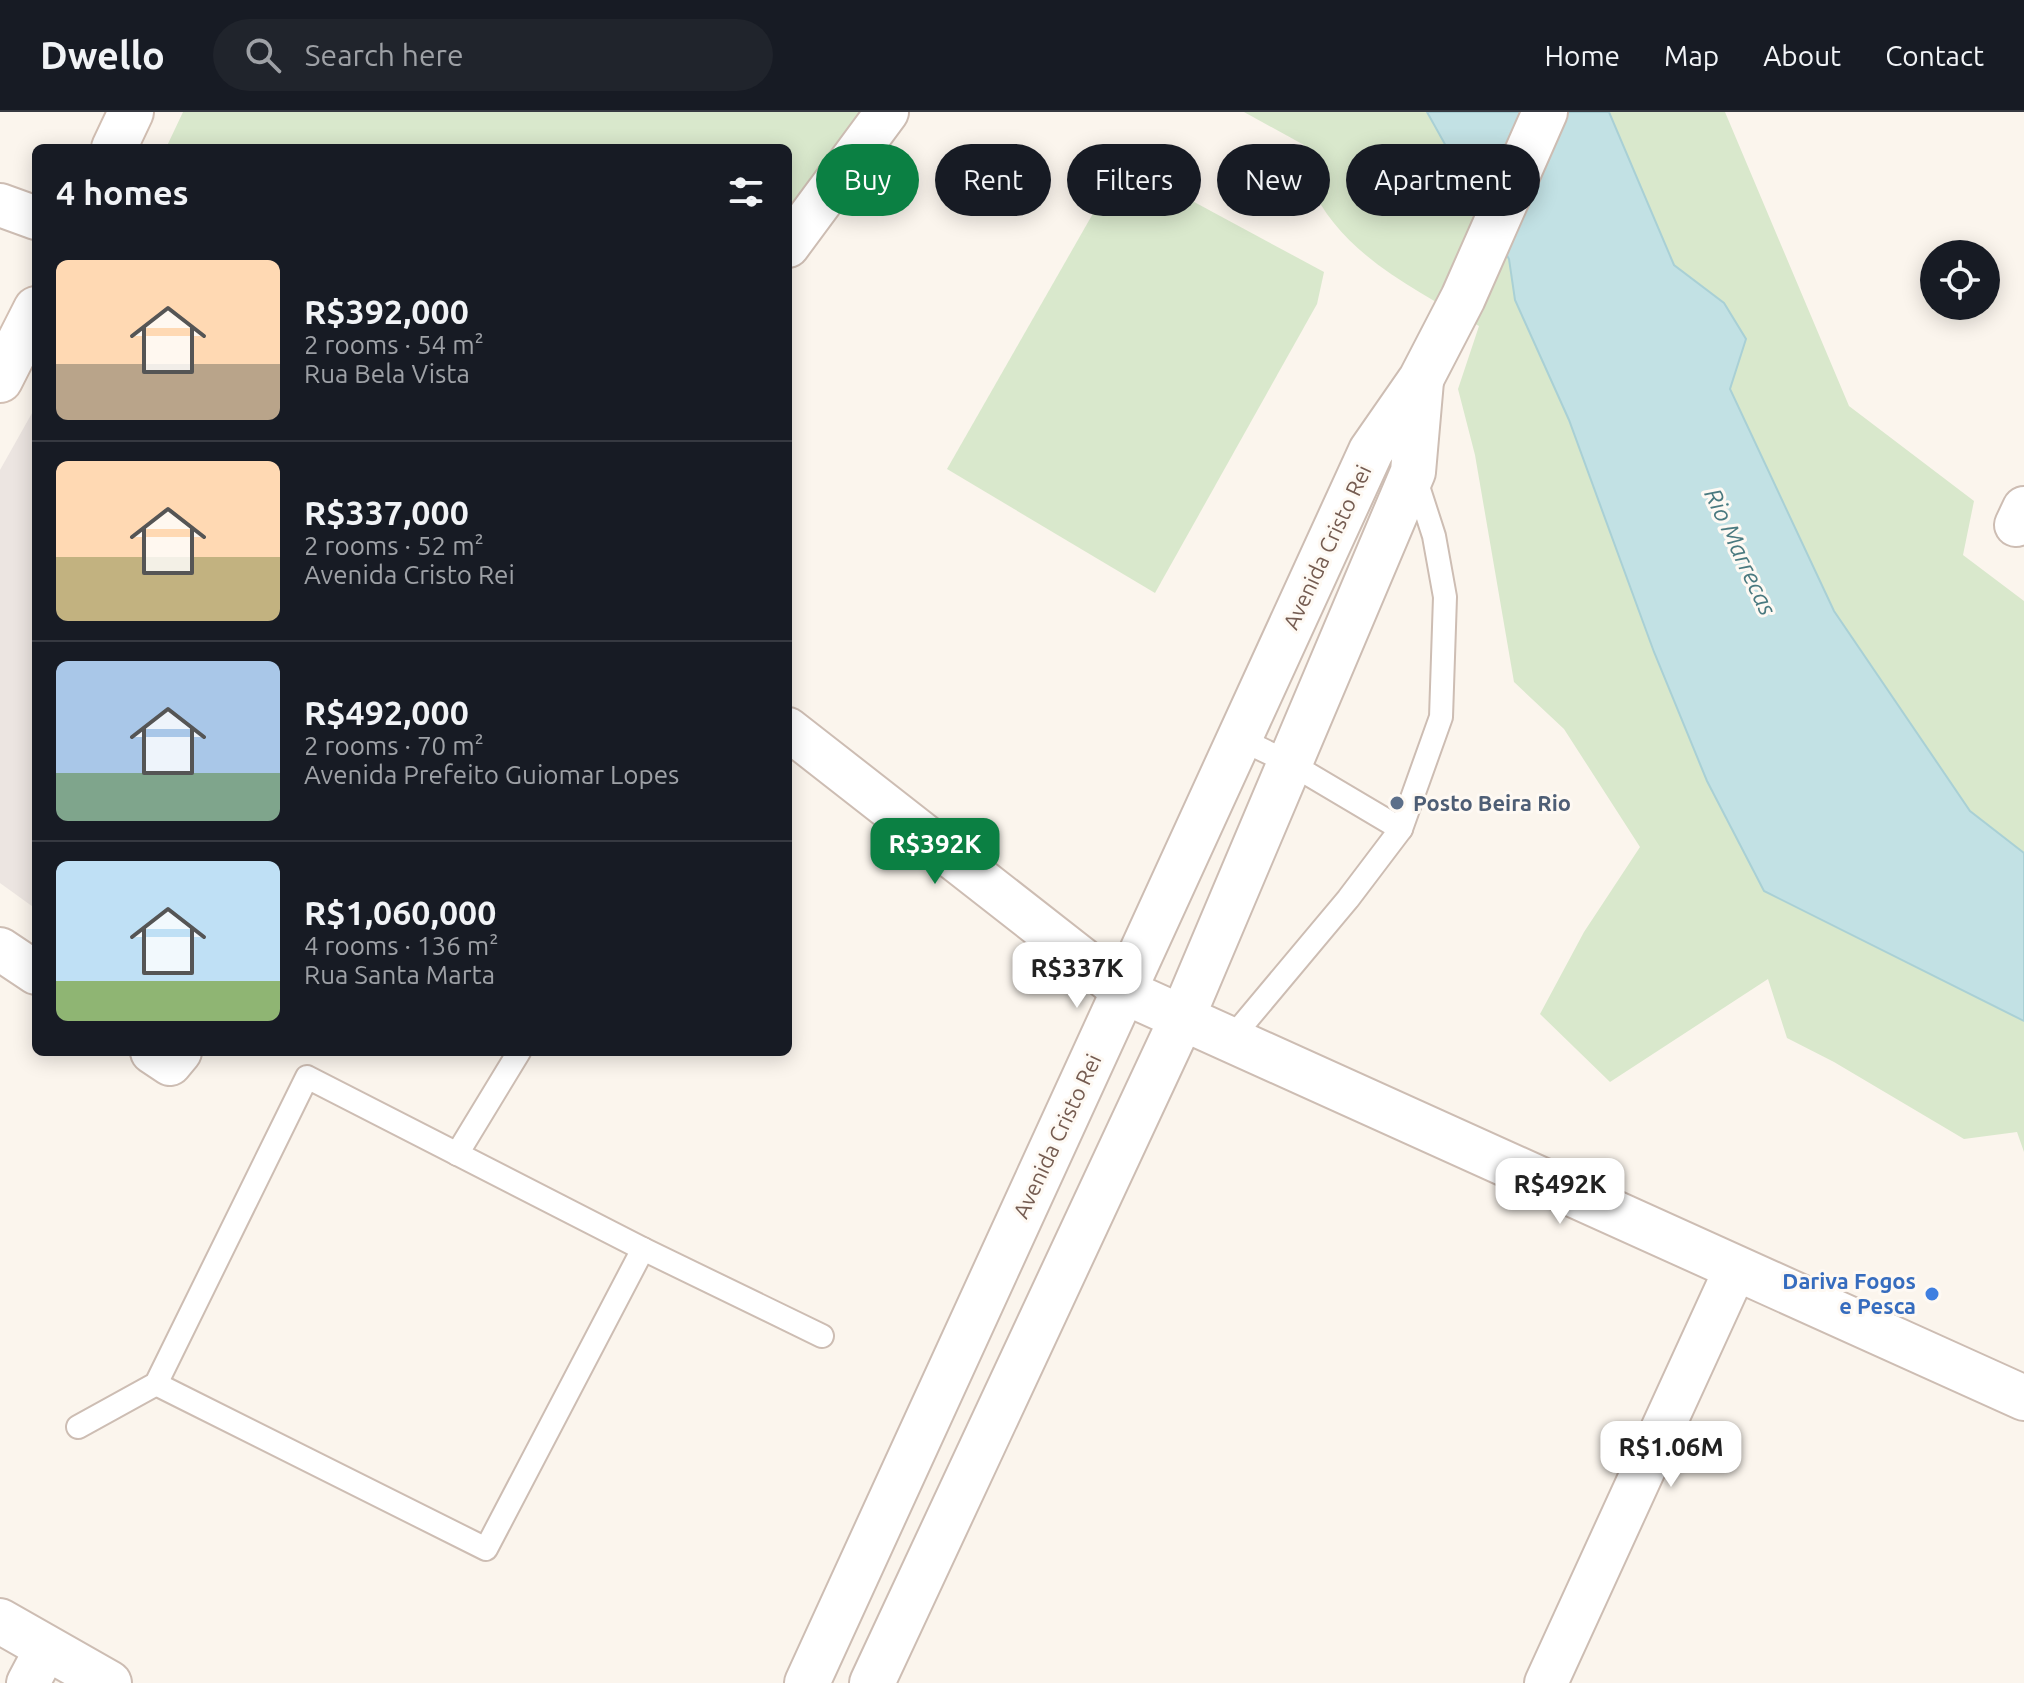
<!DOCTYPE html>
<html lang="en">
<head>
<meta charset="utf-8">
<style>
  :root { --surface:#171b24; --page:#20242c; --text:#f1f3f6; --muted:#9ea1a6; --line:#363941; --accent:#0b8043 }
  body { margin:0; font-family:Ubuntu,sans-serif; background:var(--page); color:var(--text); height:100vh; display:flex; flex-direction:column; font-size:30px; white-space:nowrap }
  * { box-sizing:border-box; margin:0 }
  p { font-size:26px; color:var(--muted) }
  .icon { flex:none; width:44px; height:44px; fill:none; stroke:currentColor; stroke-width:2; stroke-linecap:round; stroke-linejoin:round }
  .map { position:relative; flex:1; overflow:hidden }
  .sheet { position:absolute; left:32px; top:32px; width:760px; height:912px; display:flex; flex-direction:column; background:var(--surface); border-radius:12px; box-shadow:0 4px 20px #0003 }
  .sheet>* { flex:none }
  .banner { position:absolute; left:816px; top:32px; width:760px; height:72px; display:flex; gap:16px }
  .fabs { position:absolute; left:1920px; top:128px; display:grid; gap:16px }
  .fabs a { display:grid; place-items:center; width:80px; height:80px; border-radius:50%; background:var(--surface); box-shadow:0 4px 20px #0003; font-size:40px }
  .price { position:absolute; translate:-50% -68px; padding:0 18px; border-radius:16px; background:#fff; color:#222; font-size:26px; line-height:52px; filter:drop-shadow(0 2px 4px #0008) }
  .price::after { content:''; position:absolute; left:50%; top:48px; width:24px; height:18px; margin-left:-12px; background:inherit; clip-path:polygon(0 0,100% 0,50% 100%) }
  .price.selected { background:var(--accent); color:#fff }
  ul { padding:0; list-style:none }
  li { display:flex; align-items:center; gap:24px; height:200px; padding:0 24px }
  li+li { border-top:2px solid var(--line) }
  li span { display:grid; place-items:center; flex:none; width:224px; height:160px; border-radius:12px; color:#555 }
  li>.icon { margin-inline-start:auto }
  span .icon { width:96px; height:96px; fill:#fffc; stroke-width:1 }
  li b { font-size:34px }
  h2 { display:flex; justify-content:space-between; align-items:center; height:96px; padding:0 24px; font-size:34px }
  .tag { padding:0 28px; border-radius:36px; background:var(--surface); box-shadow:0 4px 20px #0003; font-size:28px; line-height:72px }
  .tag.selected { background:var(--accent); color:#fff }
  header { display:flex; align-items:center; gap:48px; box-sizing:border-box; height:112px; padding:0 40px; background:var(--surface); border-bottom:2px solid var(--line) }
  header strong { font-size:38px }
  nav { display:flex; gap:44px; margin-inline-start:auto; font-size:28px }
  .search { width:560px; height:72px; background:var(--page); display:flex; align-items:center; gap:20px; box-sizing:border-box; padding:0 28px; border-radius:44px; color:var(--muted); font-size:30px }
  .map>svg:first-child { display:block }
  .industrial { fill:#ece5e1 }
  .green { fill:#d9e8cc }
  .water { fill:#c2e1e4; stroke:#a9d0d5; stroke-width:2 }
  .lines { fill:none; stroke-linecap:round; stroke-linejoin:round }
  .service-casing { stroke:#cdbdb3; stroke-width:26 }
  .minor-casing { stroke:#cdbdb3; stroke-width:46 }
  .tertiary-casing { stroke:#cdbdb3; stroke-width:48 }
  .secondary-casing { stroke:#d2bfb3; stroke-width:48 }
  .service { stroke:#fff; stroke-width:22 }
  .minor { stroke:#fff; stroke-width:42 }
  .tertiary { stroke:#fff; stroke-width:44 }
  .secondary { stroke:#fff; stroke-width:44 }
  .service-dot { fill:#5c6f8a; stroke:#fef9f3; stroke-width:3 }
  .shop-dot { fill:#3f7fe0; stroke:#fef9f3; stroke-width:3 }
  .labels { text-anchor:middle; stroke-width:6; stroke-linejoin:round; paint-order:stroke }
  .street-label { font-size:22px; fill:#755c51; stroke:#fef9f3 }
  .service-label { font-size:22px; font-weight:bold; fill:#4e5e75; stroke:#fef9f3; text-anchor:start }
  .shop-label { font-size:22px; font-weight:bold; fill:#366cbe; stroke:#fef9f3; text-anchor:end }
  .water-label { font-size:24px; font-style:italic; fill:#49797f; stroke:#fef9f3 }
</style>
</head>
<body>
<header>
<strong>Dwello</strong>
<div class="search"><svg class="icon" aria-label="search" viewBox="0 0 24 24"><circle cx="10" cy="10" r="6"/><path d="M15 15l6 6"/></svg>Search here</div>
<nav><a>Home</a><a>Map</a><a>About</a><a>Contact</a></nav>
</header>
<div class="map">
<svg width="2024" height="1571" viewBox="0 0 2024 1571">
  <rect width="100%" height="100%" fill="#fbf5ed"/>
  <polygon class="industrial" points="36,294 36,797 0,771 0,358"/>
  <g class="green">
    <polygon points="183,0 865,0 788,99 788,36 166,36"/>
    <path d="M 1244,0 L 1427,0 L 1509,147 L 1515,188 L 1569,308 L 1654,540 L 1707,669 L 1764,779 L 2024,909 L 2024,1040 L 2017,1020 L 1964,1027 L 1834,950 L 1787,926 L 1768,867 L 1610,970 L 1540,902 L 1584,820 L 1640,735 L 1564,617 L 1514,570 L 1475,343 L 1458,277 L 1479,214 C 1414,177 1340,142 1309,70 C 1304,60 1305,45 1304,33 Z"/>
    <polygon points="1609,0 1725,0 1849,294 1974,389 1963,443 2024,489 2024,741 1970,699 1834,499 1730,277 1724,191 1674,153"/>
    <polygon points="1115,63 1146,64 1324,160 1317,192 1155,481 947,357"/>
  </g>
  <polygon class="water" points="1427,0 1609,0 1674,153 1724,191 1746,227 1730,277 1834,499 1970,699 2024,741 2024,909 1764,779 1707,669 1654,540 1569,308 1515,188 1509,147"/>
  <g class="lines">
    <g class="service-casing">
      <g id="service">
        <polyline points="1238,626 1288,650 1401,717"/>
        <polyline points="1230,928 1348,787 1401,717 1441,605 1445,485 1434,424 1415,365"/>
        <polyline points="457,1042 519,940"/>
        <polyline points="156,1272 486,1437 643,1137"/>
        <polyline points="78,1315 156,1272 307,965 643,1137 822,1224"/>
      </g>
    </g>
    <g class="minor-casing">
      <g id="minor">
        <polyline points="0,93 36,106"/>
        <polyline points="788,134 887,0"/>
        <polyline points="2016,413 2024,396"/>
        <polyline points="788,617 1123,879"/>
        <polyline points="0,837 36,861"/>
        <polyline points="152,940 170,952 180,940"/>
        <polyline points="28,1571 46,1537"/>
        <polyline points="1546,1571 1736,1156"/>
      </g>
    </g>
    <g class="tertiary-casing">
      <g id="tertiary">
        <polyline points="1123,879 2024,1286"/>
        <polyline points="0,1509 109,1571"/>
        <polyline points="807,1571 1371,339 1421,267 1463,186 1545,0"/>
        <polyline points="872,1571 1182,906 1413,360 1421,269"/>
      </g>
    </g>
    <g class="secondary-casing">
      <g id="secondary">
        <polyline points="114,36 131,0"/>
        <polyline points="0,268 36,197"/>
      </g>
    </g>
    <use href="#service" class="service"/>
    <use href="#minor" class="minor"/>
    <use href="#tertiary" class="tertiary"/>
    <use href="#secondary" class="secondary"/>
  </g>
  <circle class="service-dot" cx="1397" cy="691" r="8"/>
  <circle class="shop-dot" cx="1932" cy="1182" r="8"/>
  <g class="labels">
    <g class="street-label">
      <text transform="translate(1327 435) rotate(-65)" y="8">Avenida Cristo Rei</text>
      <text transform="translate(1057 1024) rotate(-65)" y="8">Avenida Cristo Rei</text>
    </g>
    <g class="service-label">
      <text x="1413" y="699">Posto Beira Rio</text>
    </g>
    <g class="shop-label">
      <text x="1916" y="1177">Dariva Fogos<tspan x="1916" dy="25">e Pesca</tspan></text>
    </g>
    <g class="water-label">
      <text transform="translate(1740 440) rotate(65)" y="8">Rio Marrecas</text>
    </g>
  </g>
</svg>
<div class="fabs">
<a><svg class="icon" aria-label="locate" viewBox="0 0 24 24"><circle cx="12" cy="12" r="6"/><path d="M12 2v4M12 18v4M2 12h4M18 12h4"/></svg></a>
</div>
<b class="price selected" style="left:935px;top:774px">R$392K</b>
<b class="price" style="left:1077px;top:898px">R$337K</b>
<b class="price" style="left:1560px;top:1114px">R$492K</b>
<b class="price" style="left:1671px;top:1377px">R$1.06M</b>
<div class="banner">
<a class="tag selected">Buy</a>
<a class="tag">Rent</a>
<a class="tag">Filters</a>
<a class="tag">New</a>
<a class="tag">Apartment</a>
</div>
<section class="sheet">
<h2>4 homes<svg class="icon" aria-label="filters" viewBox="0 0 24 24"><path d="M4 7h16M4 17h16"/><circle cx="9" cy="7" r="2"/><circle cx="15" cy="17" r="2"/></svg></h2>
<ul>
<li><span style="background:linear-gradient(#ffd9b3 65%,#b9a48a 0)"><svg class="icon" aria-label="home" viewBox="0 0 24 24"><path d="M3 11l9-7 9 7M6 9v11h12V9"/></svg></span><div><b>R$392,000</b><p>2 rooms · 54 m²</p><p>Rua Bela Vista</p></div></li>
<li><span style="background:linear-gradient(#ffd9b3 60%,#c2b280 0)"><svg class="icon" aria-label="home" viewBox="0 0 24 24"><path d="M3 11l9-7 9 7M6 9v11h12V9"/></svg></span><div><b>R$337,000</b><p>2 rooms · 52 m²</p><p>Avenida Cristo Rei</p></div></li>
<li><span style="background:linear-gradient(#a9c7e8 70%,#7fa58c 0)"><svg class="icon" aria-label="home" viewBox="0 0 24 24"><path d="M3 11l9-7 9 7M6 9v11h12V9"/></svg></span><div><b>R$492,000</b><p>2 rooms · 70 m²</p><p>Avenida Prefeito Guiomar Lopes</p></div></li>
<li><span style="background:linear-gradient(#bfe0f5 75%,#8fb573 0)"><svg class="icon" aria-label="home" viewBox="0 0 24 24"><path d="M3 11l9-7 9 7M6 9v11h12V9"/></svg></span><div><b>R$1,060,000</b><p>4 rooms · 136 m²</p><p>Rua Santa Marta</p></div></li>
</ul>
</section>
</div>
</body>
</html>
